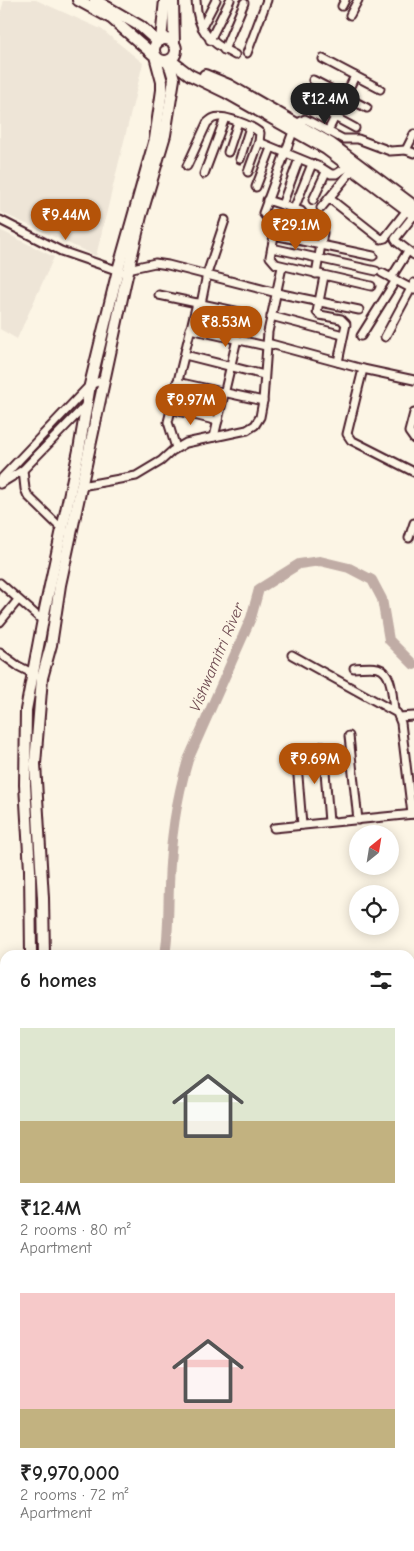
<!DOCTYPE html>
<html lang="en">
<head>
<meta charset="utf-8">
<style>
  :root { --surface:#fff; --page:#f2f2f2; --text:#222; --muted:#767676; --accent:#b45309 }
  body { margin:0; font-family:"Comic Neue",sans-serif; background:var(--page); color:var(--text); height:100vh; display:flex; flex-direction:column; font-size:19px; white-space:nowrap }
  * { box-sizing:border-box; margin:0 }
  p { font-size:16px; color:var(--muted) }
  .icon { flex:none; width:28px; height:28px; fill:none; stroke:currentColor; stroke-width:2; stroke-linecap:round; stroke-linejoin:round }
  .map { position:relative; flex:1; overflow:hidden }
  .sheet { position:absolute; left:0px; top:950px; width:415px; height:601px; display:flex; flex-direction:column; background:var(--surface); border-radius:15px 15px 0 0; box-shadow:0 2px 12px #0003 }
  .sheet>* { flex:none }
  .needle { width:32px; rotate:30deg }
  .buttons { position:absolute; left:349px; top:825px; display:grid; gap:10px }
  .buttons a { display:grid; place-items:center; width:50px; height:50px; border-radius:50%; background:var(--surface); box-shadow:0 2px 12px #0003; font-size:25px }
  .price { position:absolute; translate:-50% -42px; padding:0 11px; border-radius:18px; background:var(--accent); color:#fff; font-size:16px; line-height:32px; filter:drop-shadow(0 1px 2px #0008) }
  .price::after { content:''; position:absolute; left:50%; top:30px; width:15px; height:11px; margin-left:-8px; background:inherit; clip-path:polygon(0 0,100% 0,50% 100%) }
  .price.selected { background:#222; color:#fff }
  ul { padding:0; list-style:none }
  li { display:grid; align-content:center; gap:10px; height:265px; padding:0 20px }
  li span { display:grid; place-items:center; height:155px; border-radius:0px; color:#555 }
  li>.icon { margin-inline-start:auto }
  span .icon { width:90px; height:90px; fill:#fffc; stroke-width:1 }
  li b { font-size:21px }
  h2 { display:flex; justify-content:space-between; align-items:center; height:60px; padding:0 20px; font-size:21px }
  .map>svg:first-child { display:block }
  .built { fill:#eee5d7 }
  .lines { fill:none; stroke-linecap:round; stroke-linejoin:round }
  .river { stroke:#c0aca5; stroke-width:10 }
  .street-casing { stroke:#4a1f2b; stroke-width:11 }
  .secondary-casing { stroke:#4a1f2b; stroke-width:14 }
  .primary-casing { stroke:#4a1f2b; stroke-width:14 }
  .street { stroke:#fcf5e5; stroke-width:7 }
  .secondary { stroke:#fcf5e5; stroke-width:10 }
  .primary { stroke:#fcf5e5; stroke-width:10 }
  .labels { text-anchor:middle; stroke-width:5; stroke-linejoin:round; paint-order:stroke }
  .water-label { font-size:16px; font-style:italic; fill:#6d4950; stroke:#fcf5e5 }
</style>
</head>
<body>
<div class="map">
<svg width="414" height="1551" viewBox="0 0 414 1551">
  <rect width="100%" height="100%" fill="#fcf5e5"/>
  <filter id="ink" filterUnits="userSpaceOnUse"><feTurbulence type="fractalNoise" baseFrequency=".02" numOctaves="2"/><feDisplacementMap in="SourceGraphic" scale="10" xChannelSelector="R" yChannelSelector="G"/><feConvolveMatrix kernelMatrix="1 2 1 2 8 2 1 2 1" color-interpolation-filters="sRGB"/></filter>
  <g filter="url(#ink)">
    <g class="built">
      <polygon points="4,0 36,0 101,29 143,63 96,256 0,212 0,15"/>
      <polygon points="0,230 54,257 17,339 0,329"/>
    </g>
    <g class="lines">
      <g class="river">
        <path d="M 165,955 C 169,932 168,909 169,886 C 170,844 176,800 188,760 L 251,618 L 259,589 L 299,564 L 320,561 L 349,568 L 372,580 L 382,599 L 389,640 L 414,665"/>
        <polyline points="0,1192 5,1187"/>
      </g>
      <g class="street-casing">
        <g id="street">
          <path d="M 196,0 C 197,31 209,42 235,55"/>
          <polyline points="342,6 345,0"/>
          <polyline points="350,15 358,0"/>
          <polyline points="202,27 216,0"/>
          <polyline points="210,40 230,0"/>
          <polyline points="224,50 244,3"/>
          <polyline points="247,53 267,0"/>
          <polyline points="323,59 380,89"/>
          <polyline points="313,80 367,108"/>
          <polyline points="307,102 355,128"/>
          <polyline points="298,123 305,119 343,139 358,139 390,151 406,150"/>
          <polyline points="294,129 263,213 266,217 323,233 316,274"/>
          <polyline points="328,131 355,76"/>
          <polyline points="414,134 406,150 414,153"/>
          <polyline points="259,142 320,167 331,174 336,174 349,166"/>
          <polyline points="228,152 238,122"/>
          <polyline points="240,159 250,127"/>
          <path d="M 187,166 L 207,123 C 208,122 213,118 214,118 C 223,114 253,126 260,133 L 259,142 L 248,172"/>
          <polyline points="204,174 225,118"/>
          <polyline points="256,187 271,148"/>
          <polyline points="329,198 381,239 385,238 407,210"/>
          <polyline points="267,200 301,211 304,215 301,226"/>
          <polyline points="313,200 326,172"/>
          <polyline points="282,205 299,159"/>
          <polyline points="321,208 353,169"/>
          <polyline points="294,209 312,164"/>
          <polyline points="414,215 395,239 397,242 414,255"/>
          <polyline points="0,220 61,251 122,272"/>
          <polyline points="277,220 270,257 276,264 371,286"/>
          <polyline points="274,235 373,256"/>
          <polyline points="272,248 376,271"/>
          <polyline points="128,269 155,263 168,265 277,293 359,310"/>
          <polyline points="382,273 414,290"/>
          <polyline points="324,276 317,312 320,315 341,319 346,324 338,362"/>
          <polyline points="391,278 408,251"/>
          <polyline points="159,295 244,313"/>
          <polyline points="201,304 207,274 225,220"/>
          <polyline points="271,316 343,335"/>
          <polyline points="190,329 266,346"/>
          <polyline points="361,336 396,280"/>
          <polyline points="385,337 414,283"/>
          <polyline points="267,343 363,369 414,380"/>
          <polyline points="185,355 264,375"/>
          <polyline points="363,369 347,434 351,440 414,472"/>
          <polyline points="177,382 263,401"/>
          <polyline points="170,409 218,421"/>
          <polyline points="414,413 409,432 414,439"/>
          <polyline points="214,437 237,339"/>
          <polyline points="176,448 168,422 197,303"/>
          <polyline points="23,470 25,489 28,496 64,531"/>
          <polyline points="0,480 90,385 103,380"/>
          <polyline points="0,484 23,470 87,404"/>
          <polyline points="81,486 136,476 161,461 172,451 186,443 247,430 255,425 260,417 263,401 268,332 282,267"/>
          <polyline points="409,538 414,523"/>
          <polyline points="0,583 43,621"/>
          <polyline points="0,622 18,600"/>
          <polyline points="0,653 18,666 36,675"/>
          <polyline points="292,655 397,713 401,723 412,814"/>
          <path d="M 354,668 C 361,668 371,666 378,668 C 393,672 392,697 394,710"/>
          <polyline points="399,717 414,716"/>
          <polyline points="349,736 358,820"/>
          <polyline points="323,746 329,822"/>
          <polyline points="296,752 302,825"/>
          <polyline points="274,828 414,814"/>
          <polyline points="0,983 5,985"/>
          <polyline points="410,1153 414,1147"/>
          <polyline points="410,1203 414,1198"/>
          <polyline points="410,1218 414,1221"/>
          <polyline points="410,1309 414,1303"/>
          <polyline points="410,1322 414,1315"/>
          <polyline points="410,1435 414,1438"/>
          <polyline points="410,1461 414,1464"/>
          <polyline points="410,1482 414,1475"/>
          <polyline points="410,1516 414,1518"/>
          <polyline points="378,1546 386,1551"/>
          <polyline points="410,1546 414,1539"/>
          <polyline points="98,1551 102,1546"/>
          <polyline points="369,1551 372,1546"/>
        </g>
      </g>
      <g class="secondary-casing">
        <g id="secondary">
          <polyline points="170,60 190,75 225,92 326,149 414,215"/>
          <polyline points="205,75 229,85 330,143 414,206"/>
        </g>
      </g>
      <g class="primary-casing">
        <g id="primary">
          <polyline points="95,0 140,26 158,42"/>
          <polyline points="173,0 174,45"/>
          <circle cx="165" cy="50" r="11"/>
          <polyline points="161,40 165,0"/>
          <polyline points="31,955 30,870 25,785 26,710 45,609 79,450 90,385 118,270 155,139 162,90 162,82 155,56 111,18 78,0"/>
          <polyline points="44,955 43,898 35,764 42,678 51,645 60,585 125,284 141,216 165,135 174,79 171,69 167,61"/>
          <polyline points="225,1546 228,1551"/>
          <polyline points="237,1546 240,1551"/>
        </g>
      </g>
      <use href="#street" class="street"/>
      <use href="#secondary" class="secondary"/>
      <use href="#primary" class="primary"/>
    </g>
  </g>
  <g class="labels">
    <g class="water-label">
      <text transform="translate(216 657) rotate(-67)" y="6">Vishwamitri River</text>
    </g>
  </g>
</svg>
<div class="buttons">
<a><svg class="needle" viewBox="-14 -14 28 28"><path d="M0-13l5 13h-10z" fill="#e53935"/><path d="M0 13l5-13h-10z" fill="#767676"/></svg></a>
<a><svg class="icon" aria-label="locate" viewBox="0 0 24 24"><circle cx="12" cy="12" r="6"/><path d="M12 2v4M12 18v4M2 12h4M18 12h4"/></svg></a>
</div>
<b class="price selected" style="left:325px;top:125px">₹12.4M</b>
<b class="price" style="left:66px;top:241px">₹9.44M</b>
<b class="price" style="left:296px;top:251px">₹29.1M</b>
<b class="price" style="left:226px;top:348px">₹8.53M</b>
<b class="price" style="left:191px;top:426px">₹9.97M</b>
<b class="price" style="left:315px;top:785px">₹9.69M</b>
<section class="sheet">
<h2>6 homes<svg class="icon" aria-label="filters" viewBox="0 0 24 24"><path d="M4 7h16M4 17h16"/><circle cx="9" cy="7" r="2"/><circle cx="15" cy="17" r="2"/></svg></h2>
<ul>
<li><span style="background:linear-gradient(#dfe7d0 60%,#c2b280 0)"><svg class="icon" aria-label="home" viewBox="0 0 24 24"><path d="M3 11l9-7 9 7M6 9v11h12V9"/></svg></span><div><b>₹12.4M</b><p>2 rooms · 80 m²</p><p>Apartment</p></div></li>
<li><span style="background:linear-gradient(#f6c9c9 75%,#c2b280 0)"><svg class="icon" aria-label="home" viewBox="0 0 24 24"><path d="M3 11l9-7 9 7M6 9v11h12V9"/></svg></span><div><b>₹9,970,000</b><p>2 rooms · 72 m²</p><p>Apartment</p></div></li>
</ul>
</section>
</div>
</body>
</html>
